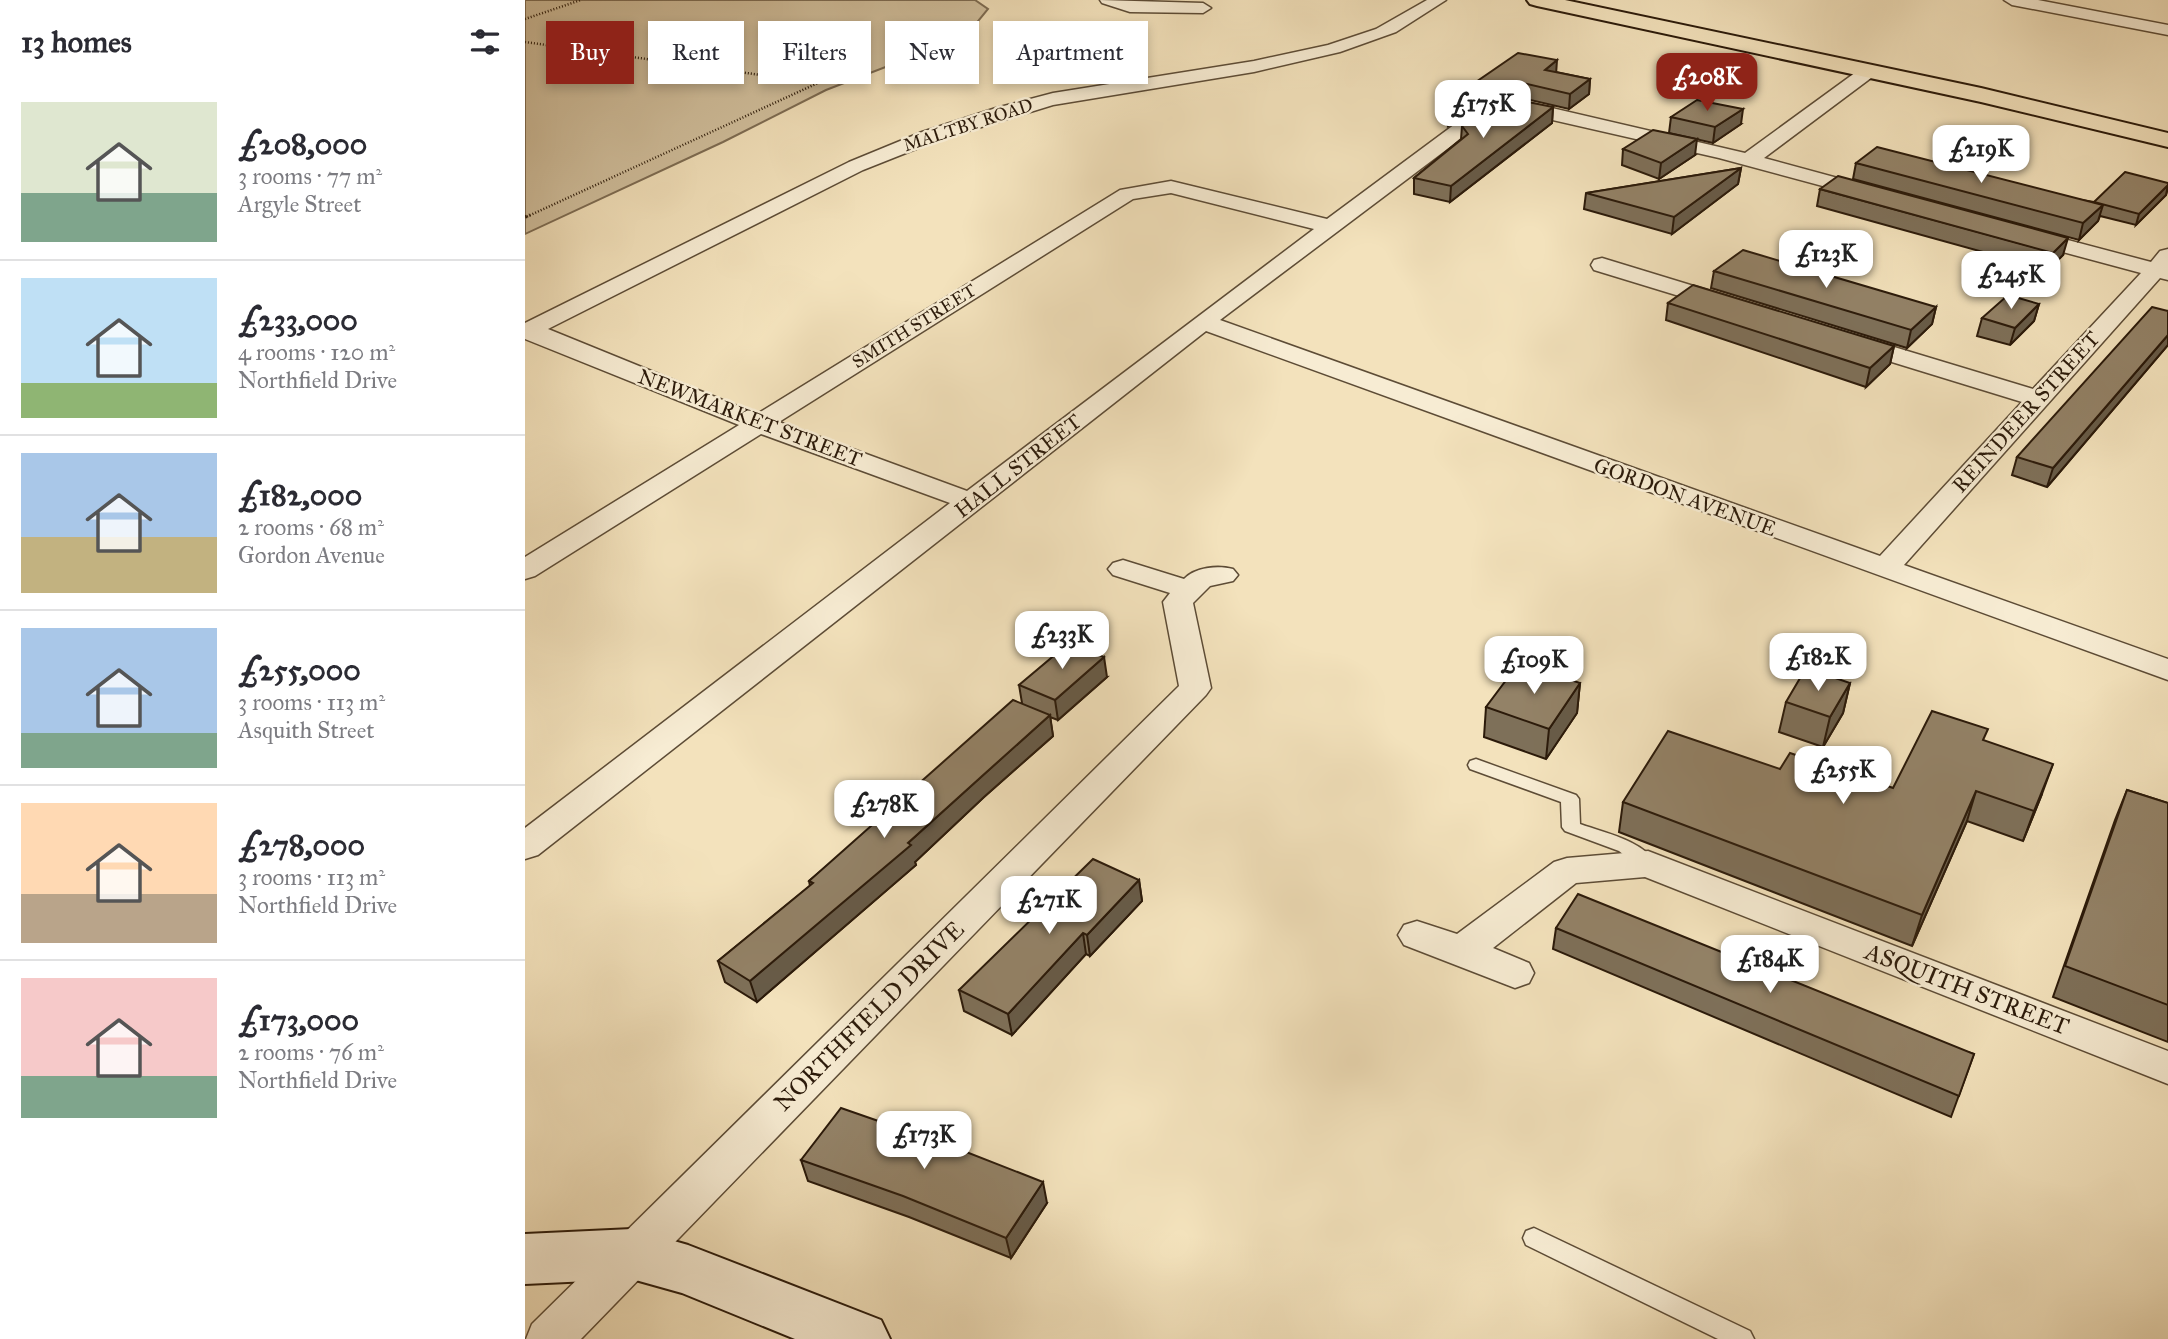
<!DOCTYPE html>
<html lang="en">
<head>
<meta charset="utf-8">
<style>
  :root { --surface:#fff; --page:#f2f2f3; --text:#2b2b33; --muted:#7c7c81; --line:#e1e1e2; --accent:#8f2418 }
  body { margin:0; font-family:"IM FELL Great Primer",serif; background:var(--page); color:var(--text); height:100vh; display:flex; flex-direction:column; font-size:26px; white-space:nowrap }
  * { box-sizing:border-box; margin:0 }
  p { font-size:23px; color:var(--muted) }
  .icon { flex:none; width:38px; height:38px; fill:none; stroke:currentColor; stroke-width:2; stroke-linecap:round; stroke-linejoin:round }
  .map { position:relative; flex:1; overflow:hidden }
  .panel { display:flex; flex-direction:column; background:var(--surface); width:525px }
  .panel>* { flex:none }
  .top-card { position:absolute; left:21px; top:21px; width:665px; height:63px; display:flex; gap:14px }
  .price { position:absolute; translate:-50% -60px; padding:0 16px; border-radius:14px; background:#fff; color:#222; font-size:23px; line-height:46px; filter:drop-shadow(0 2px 4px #0008) }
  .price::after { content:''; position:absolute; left:50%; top:42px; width:21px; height:16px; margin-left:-10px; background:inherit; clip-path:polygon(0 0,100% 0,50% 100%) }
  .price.on { background:var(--accent); color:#fff }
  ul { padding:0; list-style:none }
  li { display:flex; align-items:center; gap:21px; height:175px; padding:0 21px }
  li+li { border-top:2px solid var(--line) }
  li span { display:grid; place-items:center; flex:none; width:196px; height:140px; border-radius:0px; color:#555 }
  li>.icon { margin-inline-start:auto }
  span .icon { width:84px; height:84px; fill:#fffc; stroke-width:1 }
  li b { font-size:30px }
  h2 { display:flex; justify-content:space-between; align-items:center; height:84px; padding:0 21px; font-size:30px }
  .pill { padding:0 24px; border-radius:0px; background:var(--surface); box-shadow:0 4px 10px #0003; font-size:24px; line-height:63px }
  .pill.on { background:var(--accent); color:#fff }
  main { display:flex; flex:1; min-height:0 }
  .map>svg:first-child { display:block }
  .green { fill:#d1c09e; stroke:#7e6d54; stroke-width:2 }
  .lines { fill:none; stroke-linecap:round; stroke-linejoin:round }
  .lane-casing { stroke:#5d4c36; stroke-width:3 }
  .street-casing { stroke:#5d4c36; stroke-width:3 }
  .secondary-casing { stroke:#2b1a0a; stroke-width:4 }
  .primary-casing { stroke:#2b1a0a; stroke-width:4 }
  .path-far1 { stroke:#2b1a0a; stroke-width:2.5; stroke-dasharray:1 2; stroke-linecap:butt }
  .path { stroke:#2b1a0a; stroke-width:3.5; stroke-dasharray:2 2.5; stroke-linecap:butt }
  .lane { fill:#f7ecd3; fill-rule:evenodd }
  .street { fill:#f7ecd3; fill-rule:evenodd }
  .secondary { fill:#f7ecd3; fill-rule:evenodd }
  .primary { fill:#f3e2bc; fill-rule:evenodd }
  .wall { fill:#7e7059; stroke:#2b1a0a; stroke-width:2 }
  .shaded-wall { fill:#675b48; stroke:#2b1a0a; stroke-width:2 }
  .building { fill:#938267; stroke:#2b1a0a; stroke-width:2 }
  .labels { text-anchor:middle; stroke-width:5; stroke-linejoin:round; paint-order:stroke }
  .far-street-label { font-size:18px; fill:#2b1a0a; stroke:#f7ecd3 }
  .street-label { font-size:21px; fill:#2b1a0a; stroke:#f7ecd3 }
  .near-street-label { font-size:24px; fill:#2b1a0a; stroke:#f7ecd3 }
</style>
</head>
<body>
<main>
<section class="panel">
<h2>13 homes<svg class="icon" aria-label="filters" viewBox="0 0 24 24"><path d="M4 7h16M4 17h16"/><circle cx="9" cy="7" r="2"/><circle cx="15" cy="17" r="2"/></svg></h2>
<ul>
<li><span style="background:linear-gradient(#dfe7d0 65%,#7fa58c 0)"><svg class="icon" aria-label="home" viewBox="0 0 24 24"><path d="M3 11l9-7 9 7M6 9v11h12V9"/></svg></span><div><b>£208,000</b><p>3 rooms · 77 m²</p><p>Argyle Street</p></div></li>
<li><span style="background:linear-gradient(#bfe0f5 75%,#8fb573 0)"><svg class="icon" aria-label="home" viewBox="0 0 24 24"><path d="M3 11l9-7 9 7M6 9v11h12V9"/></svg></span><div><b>£233,000</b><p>4 rooms · 120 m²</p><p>Northfield Drive</p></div></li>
<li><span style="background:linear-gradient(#a9c7e8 60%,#c2b280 0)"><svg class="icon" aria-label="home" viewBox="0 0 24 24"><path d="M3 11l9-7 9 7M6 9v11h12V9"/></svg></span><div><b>£182,000</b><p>2 rooms · 68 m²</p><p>Gordon Avenue</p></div></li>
<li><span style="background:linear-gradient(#a9c7e8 75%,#7fa58c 0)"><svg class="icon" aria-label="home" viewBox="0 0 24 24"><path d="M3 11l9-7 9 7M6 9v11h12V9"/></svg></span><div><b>£255,000</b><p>3 rooms · 113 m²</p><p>Asquith Street</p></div></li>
<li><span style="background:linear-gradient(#ffd9b3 65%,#b9a48a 0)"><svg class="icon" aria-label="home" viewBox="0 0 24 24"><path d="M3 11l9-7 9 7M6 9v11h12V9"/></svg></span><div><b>£278,000</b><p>3 rooms · 113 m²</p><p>Northfield Drive</p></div></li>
<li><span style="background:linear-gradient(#f6c9c9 70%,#7fa58c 0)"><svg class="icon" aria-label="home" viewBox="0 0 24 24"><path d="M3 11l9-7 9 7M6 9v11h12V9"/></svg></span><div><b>£173,000</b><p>2 rooms · 76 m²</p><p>Northfield Drive</p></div></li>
</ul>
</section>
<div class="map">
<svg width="1643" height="1339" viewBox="0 0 1643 1339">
  <rect width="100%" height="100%" fill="#f3e2bc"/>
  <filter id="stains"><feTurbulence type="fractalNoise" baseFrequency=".00286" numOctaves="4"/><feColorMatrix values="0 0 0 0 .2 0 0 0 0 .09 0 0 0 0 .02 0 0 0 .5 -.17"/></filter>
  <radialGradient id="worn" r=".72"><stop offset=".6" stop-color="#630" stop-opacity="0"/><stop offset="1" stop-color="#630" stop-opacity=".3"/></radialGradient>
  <polygon class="green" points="0,0 450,0 463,9 441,36 301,90 198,142 0,234"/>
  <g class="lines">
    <g class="lane-casing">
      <g id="lane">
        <path d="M 951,759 L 1051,795 L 1054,799 L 1055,824 C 1080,833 1117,840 1132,864 L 1129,869 L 1117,869 L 1094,851 L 1040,831 L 1037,827 L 1036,802 L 945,769 L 943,765 L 945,761 Z"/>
        <polygon points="1009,1228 1225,1331 1229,1339 1193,1339 1001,1245 998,1238 1001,1231"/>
      </g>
    </g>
    <g class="street-casing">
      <g id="street">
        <polygon points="575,0 678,3 686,8 678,13 605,12 577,3"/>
        <path d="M 902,0 L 921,0 L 871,32 L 815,52 L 729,72 L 528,105 L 411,141 L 338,170 L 23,329 L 232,414 L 595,190 L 646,181 L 802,219 L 949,110 L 997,101 L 1220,153 L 1338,67 L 1350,67 L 1353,71 L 1350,75 L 1239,158 L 1353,189 L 1356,193 L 1353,197 L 1346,199 L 1194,158 L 997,113 L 962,119 L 695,320 L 1355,556 L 1497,402 L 1318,347 L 1315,342 L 1318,337 L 1327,335 L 1336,337 L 1508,389 L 1616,273 L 1493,240 L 1490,235 L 1493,230 L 1501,229 L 1626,262 L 1635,251 L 1643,249 L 1643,280 L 1635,278 L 1379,565 L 1643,659 L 1643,680 L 681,331 L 13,855 L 0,859 L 0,828 L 425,503 L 236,434 L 10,576 L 0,579 L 0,557 L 214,425 L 0,339 L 0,323 L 324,162 L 397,132 L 471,108 L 528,93 L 729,61 L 803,45 L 851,29 ZM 646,193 L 789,229 L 442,491 L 254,422 L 608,199 Z"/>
        <polygon points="1479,0 1513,0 1643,25 1643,35 1487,5"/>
        <polygon points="1077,258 1208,298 1212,303 1208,308 1200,310 1069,270 1066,265 1069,260"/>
        <path d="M 598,560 L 659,579 C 670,567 693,565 708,569 L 713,575 L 708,581 L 685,586 L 668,603 L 686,688 L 681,695 L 56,1339 L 1,1339 L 7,1324 L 654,686 L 638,602 L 645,593 L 588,575 L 583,569 L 588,563 Z"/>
        <polygon points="1123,851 1643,1051 1643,1084 1120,877 1051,883 968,948 1004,963 1009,973 1004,983 990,988 879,945 873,935 879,925 892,921 932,934 1029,862 1042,858"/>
      </g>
    </g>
    <g class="secondary-casing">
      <polygon id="secondary" points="107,1229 163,1245 356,1320 365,1339 270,1339 157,1293 107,1279 0,1284 0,1234"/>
    </g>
    <g class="primary-casing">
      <polygon id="primary" points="1002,0 1040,0 1456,88 1643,133 1643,147 1456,102 1012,6 1005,4"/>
    </g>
    <g class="path-far1">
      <polyline points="0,19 56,0"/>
      <polyline points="0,42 293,83 1,217"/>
    </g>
    <polyline class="path" points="0,217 5,215"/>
    <use href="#lane" class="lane"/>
    <use href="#street" class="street"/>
    <use href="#secondary" class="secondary"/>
    <use href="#primary" class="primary"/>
  </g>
  <g class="wall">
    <polygon points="1031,72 1065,79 1064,94 1044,109 997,98 949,107 923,126 919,120 919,104"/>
    <polygon points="1028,107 1027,123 925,202 889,194 889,178 936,139 937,126"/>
    <polygon points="1146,117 1216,124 1188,143 1144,133"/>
    <polygon points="1098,149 1170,155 1134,179 1097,165"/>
    <polygon points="1331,163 1569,202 1643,183 1643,188 1641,195 1611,225 1575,216 1573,221 1554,240 1328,179"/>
    <polygon points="1216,168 1213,184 1147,234 1059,209 1061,193"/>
    <polygon points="1295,189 1538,255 1523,270 1292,206"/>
    <polygon points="1189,271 1411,307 1407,324 1382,348 1186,288"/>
    <polygon points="1143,303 1369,346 1365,364 1341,387 1141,320"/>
    <polygon points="1514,304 1509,321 1485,345 1452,336 1457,318"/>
    <polygon points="1643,311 1643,345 1522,487 1487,475 1492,457"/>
    <polygon points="582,677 533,720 525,717 528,736 459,797 390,862 391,865 232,1002 200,982 193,961 285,886 284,881 497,703 494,685"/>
    <polygon points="1055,683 1052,713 1021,759 959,737 961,707"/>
    <polygon points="1325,683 1318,713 1298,747 1254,732 1261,702"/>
    <polygon points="1459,741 1517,794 1498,841 1442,821 1387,946 1094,832 1098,802 1255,769 1368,788"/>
    <polygon points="1602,790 1643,803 1643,1042 1528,997 1590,820"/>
    <polygon points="614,880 617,901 565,956 561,954 487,1035 439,1011 434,990"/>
    <polygon points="1031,928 1449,1054 1426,1117 1028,949"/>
    <polygon points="276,1160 522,1203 486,1258 384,1217 283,1181"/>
  </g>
  <g class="shaded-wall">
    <polygon points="1032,60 1031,75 1020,70"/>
    <polygon points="1065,79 1064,94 1044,109 1045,94"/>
    <polygon points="998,83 997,98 949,107 923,126 924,110 949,92"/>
    <polygon points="1028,107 1027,123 925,202 926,186"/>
    <polygon points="1218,109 1216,124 1188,143 1190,127"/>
    <polygon points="1172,139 1170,155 1134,179 1136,163"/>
    <polygon points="1216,168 1213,184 1147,234 1149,217"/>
    <polygon points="1643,185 1641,195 1611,225 1614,214"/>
    <polygon points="1578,205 1573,221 1554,240 1558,223"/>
    <polygon points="1543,238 1538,255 1523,270 1528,253"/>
    <polygon points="1514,304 1509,321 1485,345 1490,328"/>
    <polygon points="1411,307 1407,324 1382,348 1386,330"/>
    <polygon points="1643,335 1643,345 1522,487 1528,468"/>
    <polygon points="1369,346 1365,364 1341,387 1345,368"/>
    <polygon points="579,657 582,677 533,720 530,700"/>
    <polygon points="1055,683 1052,713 1021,759 1024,729"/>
    <polygon points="1325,683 1318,713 1298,747 1305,717"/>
    <polygon points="525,715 528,736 459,797 390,862 391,865 232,1002 225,981 383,843 456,777"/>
    <polygon points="1528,764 1517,794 1498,841 1509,811"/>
    <polygon points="1451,791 1442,821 1387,946 1397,915"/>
    <polygon points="614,880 617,901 565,956 562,935"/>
    <polygon points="558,933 561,954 487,1035 483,1014"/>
    <polygon points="518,1182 522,1203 486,1258 481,1238"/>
  </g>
  <g class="building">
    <polygon points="993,53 1032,60 1020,70 1065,79 1045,94 998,83 949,92 924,110 919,104"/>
    <polygon points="1172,100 1218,109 1190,127 1146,117"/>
    <polygon points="998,101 1028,107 926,186 889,178 943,134 937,126 964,106"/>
    <polygon points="1128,130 1172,139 1136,163 1098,149"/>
    <polygon points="1352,147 1578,205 1558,223 1331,163"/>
    <polygon points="1216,168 1149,217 1061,193"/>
    <polygon points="1600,172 1643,183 1643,185 1614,214 1569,202"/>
    <polygon points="1313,176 1543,238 1528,253 1295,189"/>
    <polygon points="1218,250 1411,307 1386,330 1189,271"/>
    <polygon points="1168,285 1369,346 1345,368 1143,303"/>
    <polygon points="1483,295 1514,304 1490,328 1457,318"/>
    <polygon points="1627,307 1643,311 1643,335 1528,468 1492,457"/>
    <polygon points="544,643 579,657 530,700 494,685"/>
    <polygon points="994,663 1055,683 1024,729 961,707"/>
    <polygon points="1281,668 1325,683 1305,717 1261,702"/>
    <polygon points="488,700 525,715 456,777 383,843 386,845 225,981 193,961 288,883 284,881"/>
    <polygon points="1407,711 1463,729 1458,740 1528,764 1509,811 1451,791 1397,915 1098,802 1143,731 1255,769 1265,753 1368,788"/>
    <polygon points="1602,790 1643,803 1643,1005 1540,966"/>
    <polygon points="568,859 614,880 562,935 558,933 483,1014 434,990"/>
    <polygon points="1053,894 1449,1054 1434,1096 1031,928"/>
    <polygon points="316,1108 431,1148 518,1182 481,1238 378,1196 276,1160"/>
  </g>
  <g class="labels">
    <g class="far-street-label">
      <text transform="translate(443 125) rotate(-18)" y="6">MALTBY ROAD</text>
      <text transform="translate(389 326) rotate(-32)" y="6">SMITH STREET</text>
    </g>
    <g class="street-label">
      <text transform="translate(1501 412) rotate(-48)" y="7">REINDEER STREET</text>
      <text transform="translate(225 418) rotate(21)" y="7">NEWMARKET STREET</text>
      <text transform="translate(493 466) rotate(-38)" y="7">HALL STREET</text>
      <text transform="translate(1160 497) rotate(20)" y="7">GORDON AVENUE</text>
    </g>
    <g class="near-street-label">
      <text transform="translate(1442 989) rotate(21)" y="8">ASQUITH STREET</text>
      <text transform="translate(344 1016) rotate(-45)" y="8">NORTHFIELD DRIVE</text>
    </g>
  </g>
  <rect width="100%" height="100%" filter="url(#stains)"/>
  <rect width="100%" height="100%" fill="url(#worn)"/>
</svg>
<b class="price on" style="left:1182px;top:113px">£208K</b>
<b class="price" style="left:958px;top:140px">£175K</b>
<b class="price" style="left:1456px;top:185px">£219K</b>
<b class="price" style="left:1301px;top:290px">£123K</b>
<b class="price" style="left:1486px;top:311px">£245K</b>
<b class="price" style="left:537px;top:671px">£233K</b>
<b class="price" style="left:1293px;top:693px">£182K</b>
<b class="price" style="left:1009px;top:696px">£109K</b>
<b class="price" style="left:1318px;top:806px">£255K</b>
<b class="price" style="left:359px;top:840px">£278K</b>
<b class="price" style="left:524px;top:936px">£271K</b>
<b class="price" style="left:1245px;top:995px">£184K</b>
<b class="price" style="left:399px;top:1171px">£173K</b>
<div class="top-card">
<a class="pill on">Buy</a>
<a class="pill">Rent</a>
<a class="pill">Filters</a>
<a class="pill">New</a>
<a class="pill">Apartment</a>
</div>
</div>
</main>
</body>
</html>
